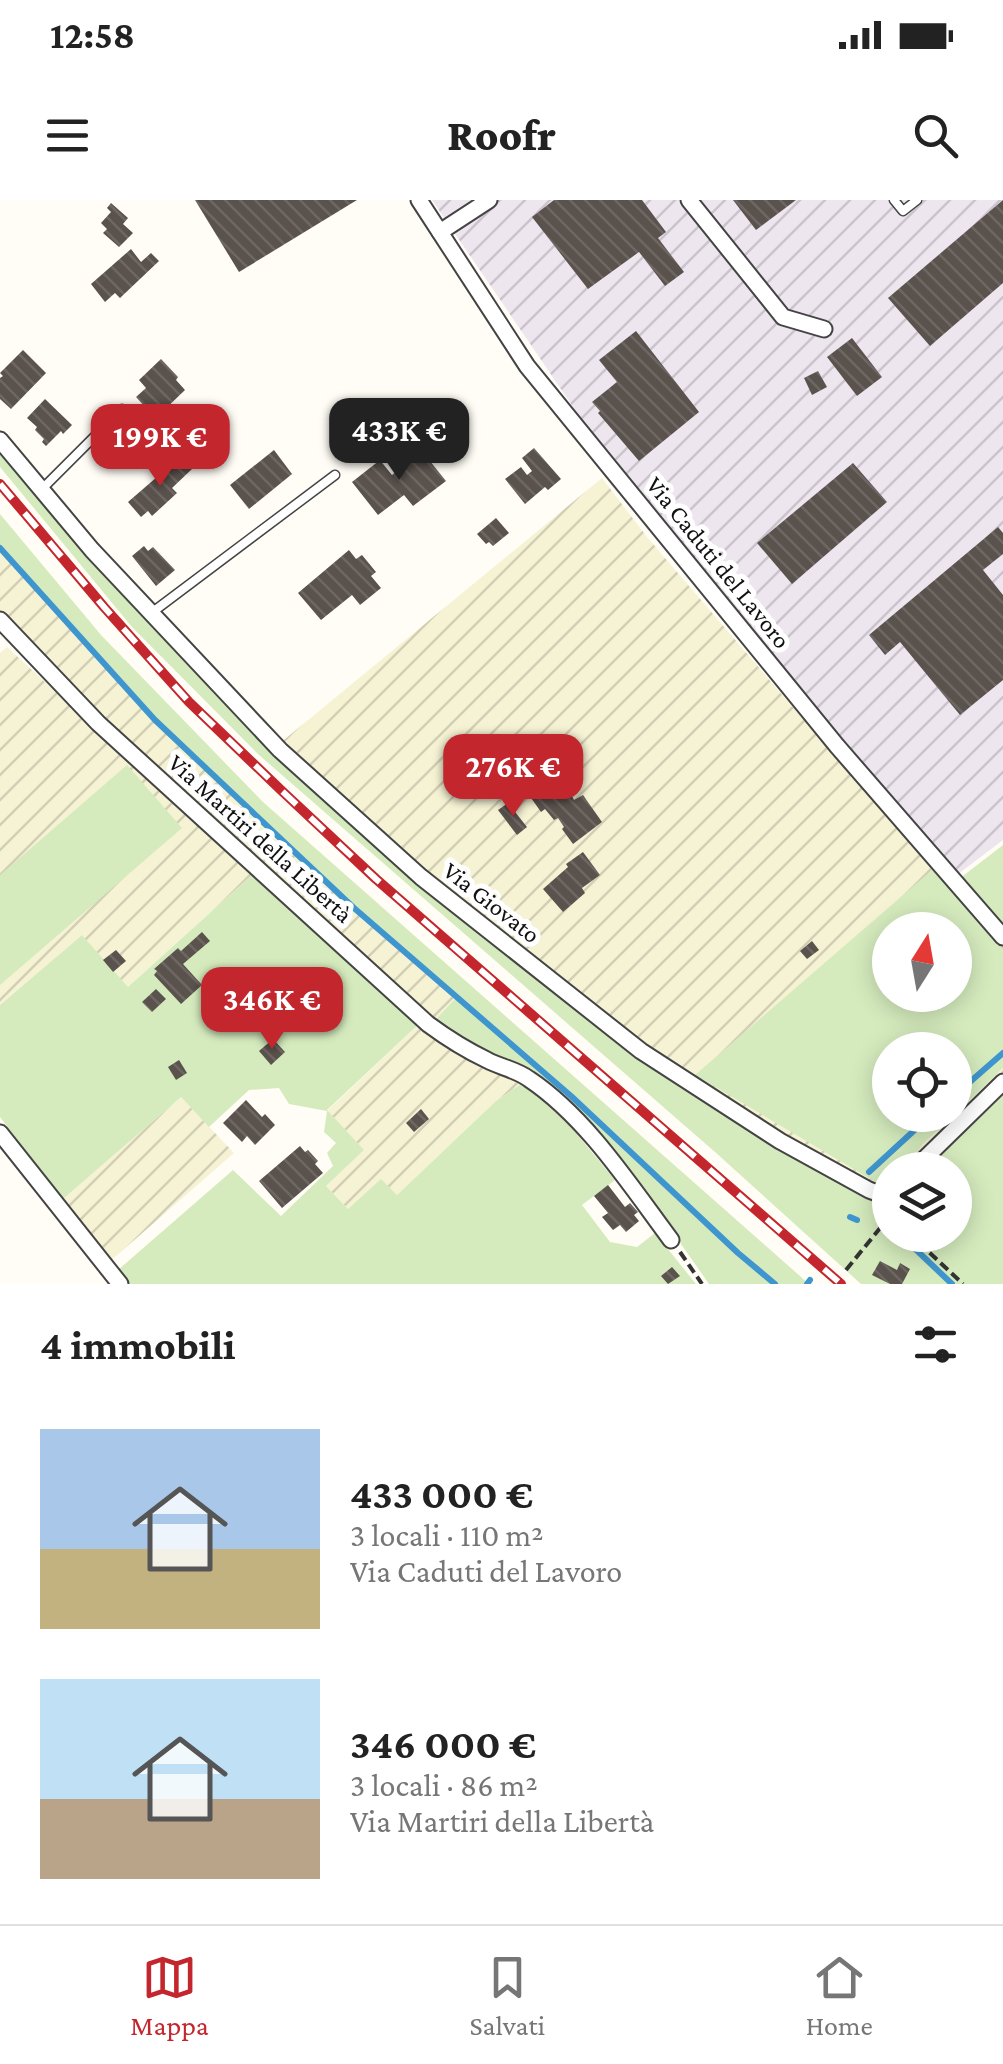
<!DOCTYPE html>
<html lang="it">
<head>
<meta charset="utf-8">
<style>
  :root { --surface:#fff; --page:#f2f2f2; --text:#222; --muted:#767676; --line:#e0e0e0; --accent:#c4262e }
  body { margin:0; font-family:"Crimson Pro",serif; background:var(--page); color:var(--text); height:100vh; display:flex; flex-direction:column; font-size:38px; white-space:nowrap }
  * { box-sizing:border-box; margin:0 }
  p { font-size:32px; color:var(--muted) }
  .icon { flex:none; width:55px; height:55px; fill:none; stroke:currentColor; stroke-width:2; stroke-linecap:round; stroke-linejoin:round }
  .map { position:relative; height:1084px; overflow:hidden }
  .panel { display:flex; flex-direction:column; background:var(--surface); flex:1 }
  .panel>* { flex:none }
  .needle { width:65px; rotate:11deg }
  .controls { position:absolute; left:872px; top:712px; display:grid; gap:20px }
  .controls a { display:grid; place-items:center; width:100px; height:100px; border-radius:50%; background:var(--surface); box-shadow:0 5px 25px #0003; font-size:50px }
  .price { position:absolute; translate:-50% -85px; padding:0 22px; border-radius:20px; background:var(--accent); color:#fff; font-size:32px; line-height:65px; filter:drop-shadow(0 2px 5px #0008) }
  .price::after { content:''; position:absolute; left:50%; top:60px; width:30px; height:22px; margin-left:-15px; background:inherit; clip-path:polygon(0 0,100% 0,50% 100%) }
  .price.selected { background:#222; color:#fff }
  ul { padding:0; list-style:none }
  li { display:flex; align-items:center; gap:30px; height:250px; padding:0 40px }
  li span { display:grid; place-items:center; flex:none; width:280px; height:200px; border-radius:0px; color:#555 }
  li>.icon { margin-inline-start:auto }
  span .icon { width:120px; height:120px; fill:#fffc; stroke-width:1 }
  li b { font-size:42px }
  h2 { display:flex; justify-content:space-between; align-items:center; height:120px; padding:0 40px; font-size:42px }
  .status { display:flex; justify-content:space-between; align-items:center; height:70px; padding:0 50px; background:var(--surface); direction:ltr }
  .status svg { height:28px; fill:currentColor }
  header { display:flex; justify-content:space-between; align-items:center; height:130px; padding:0 40px; background:var(--surface); font-size:45px; font-weight:800 }
  .tabs { display:flex; justify-content:space-around; align-items:center; height:140px; border-top:2px solid var(--line); background:var(--surface); font-size:28px; color:var(--muted) }
  .tabs a { display:grid; justify-items:center; gap:5px }
  .tabs .selected { color:var(--accent) }
  .map>svg:first-child { display:block }
  .industrial { fill:url(#industrial-furrows) }
  .farmland { fill:url(#farmland-furrows); fill-rule:evenodd }
  .grass { fill:#d5ebbd; fill-rule:evenodd }
  .lines { fill:none; stroke-linecap:round; stroke-linejoin:round }
  .stream { stroke:#3f96cf; stroke-width:6 }
  .building { fill:url(#building-back-hatch) }
  .lane-casing { stroke:#444; stroke-width:11 }
  .street-casing { stroke:#444; stroke-width:19 }
  .path { stroke:#333; stroke-width:4; stroke-dasharray:10 5; stroke-linecap:butt }
  .lane { stroke:#fff; stroke-width:8 }
  .street { stroke:#fff; stroke-width:15 }
  .rail-casing { stroke:#c4262e; stroke-width:10 }
  .rail { stroke:#fff; stroke-width:6; stroke-dasharray:19; stroke-linecap:butt }
  .labels { text-anchor:middle; stroke-width:10; stroke-linejoin:round; paint-order:stroke }
  .street-label { font-size:25px; fill:#111; stroke:#fff }
</style>
</head>
<body>
<div class="status"><b>12:58</b><svg viewBox="0 0 49 12"><path d="M0 12V9h3v3zM5 12V6h3v6zM10 12V3h3v9zM15 12V0h3v12zM26 1h20v11H26zM47 4h2v5h-2z"/></svg></div>
<header><svg class="icon" aria-label="menu" viewBox="0 0 24 24"><path d="M4 6h16M4 12h16M4 18h16"/></svg>Roofr<svg class="icon" aria-label="search" viewBox="0 0 24 24"><circle cx="10" cy="10" r="6"/><path d="M15 15l6 6"/></svg></header>
<div class="map">
<svg width="1003" height="1084" viewBox="0 0 1003 1084">
  <defs>
    <pattern id="industrial-furrows" width="10" height="10" patternUnits="userSpaceOnUse" patternTransform="scale(2.5)"><rect width="10" height="10" fill="#eee6ef"/><path d="M-1 1l2-2M0 10L10 0M9 11l2-2" fill="none" stroke="#cbc4cc"/></pattern>
    <pattern id="farmland-furrows" width="10" height="10" patternUnits="userSpaceOnUse" patternTransform="scale(2.5)"><rect width="10" height="10" fill="#f6f3d4"/><path d="M-1 1l2-2M0 10L10 0M9 11l2-2" fill="none" stroke="#d2cfb5"/></pattern>
    <pattern id="building-back-hatch" width="6" height="6" patternUnits="userSpaceOnUse" patternTransform="scale(2.5)"><rect width="6" height="6" fill="#5a524d"/><path d="M-1 5l2 2M0 0l6 6M5-1l2 2" fill="none" stroke="#6d6662"/></pattern>
  </defs>
  <rect width="100%" height="100%" fill="#fffdf5"/>
  <polygon class="industrial" points="432,0 1003,0 1003,640 957,675 608,258"/>
  <g class="farmland">
    <path d="M 602,278 L 647,337 L 832,553 L 1003,745 L 1003,872 L 903,970 L 890,970 L 890,982 L 885,984 L 860,983 L 645,847 L 461,705 L 279,544 ZM 890,730 L 955,730 L 955,795 L 890,795 ZM 890,850 L 955,850 L 955,915 L 890,915 Z"/>
    <polygon points="0,348 155,520 354,708 456,798 434,821 101,520 0,413"/>
    <polygon points="7,447 253,674 127,788 82,735 0,805 0,453"/>
    <polygon points="421,822 524,882 496,901 397,995 349,1010 326,986 364,950 327,911"/>
    <polygon points="181,897 234,953 108,1063 63,999"/>
  </g>
  <g class="grass">
    <polygon points="0,248 143,416 273,549 417,681 636,856 806,962 890,1002 890,1035 955,1035 955,970 927,970 941,951 1003,892 1003,1084 861,1084 715,952 259,555 132,427 0,267"/>
    <polygon points="0,314 101,435 263,602 809,1084 709,1084 674,1034 567,901 434,821 456,798 354,708 155,520 0,348"/>
    <polygon points="127,565 182,628 0,785 0,675"/>
    <polygon points="1003,645 1003,729 959,679"/>
    <path d="M 932,670 L 1003,749 L 1003,868 L 955,914 L 955,850 L 890,850 L 890,915 L 954,915 L 923,944 L 904,970 L 890,970 L 890,982 L 874,981 L 695,875 ZM 890,730 L 955,730 L 955,795 L 890,795 Z"/>
    <polygon points="253,674 421,822 327,910 364,950 326,986 348,1009 381,979 397,995 496,901 524,882 551,903 615,980 582,1005 610,1042 637,1047 655,1033 696,1084 128,1084 118,1070 233,970 281,1016 333,966 327,953 336,943 324,932 327,911 289,904 279,888 249,890 209,927 181,897 63,999 0,917 0,805 82,735 128,787"/>
  </g>
  <g class="lines">
    <g class="stream">
      <polyline points="0,348 155,520 354,708 571,896 738,1053 775,1084"/>
      <polyline points="955,895 1003,853"/>
      <polyline points="869,972 931,915"/>
      <polyline points="850,1017 857,1020"/>
      <polyline points="909,1043 952,1084"/>
      <polyline points="807,1084 810,1080"/>
    </g>
  </g>
  <g class="building">
    <polygon points="195,0 357,0 239,72"/>
    <polygon points="554,0 642,0 666,32 658,38 684,72 665,86 639,52 588,89 532,17"/>
    <polygon points="733,0 796,0 756,30"/>
    <polygon points="1003,0 1003,83 930,146 888,98"/>
    <polygon points="111,3 128,18 123,24 133,33 119,47 103,33 107,29 101,23 111,12 107,8"/>
    <polygon points="131,49 141,62 151,53 159,61 120,98 115,93 105,102 91,84"/>
    <polygon points="636,131 699,212 639,261 598,213 600,211 592,202 617,182 599,160"/>
    <polygon points="852,138 882,177 857,196 827,157"/>
    <polygon points="23,150 46,173 11,209 0,199 0,178 3,176 0,173"/>
    <polygon points="161,159 178,177 176,180 185,190 160,214 151,205 147,209 136,197 146,188 139,180"/>
    <polygon points="818,171 827,187 812,195 804,178"/>
    <polygon points="45,199 72,225 63,234 61,231 46,246 42,242 44,239 35,230 37,227 27,218"/>
    <polygon points="138,221 163,248 142,268 133,260 130,263 123,255 128,250 119,240"/>
    <polygon points="534,248 561,279 548,290 545,287 525,304 505,279 521,267 527,275 532,271 522,258"/>
    <polygon points="274,250 292,274 249,309 230,285"/>
    <polygon points="421,250 446,281 413,306 404,295 378,315 352,282 380,260 392,275"/>
    <polygon points="180,257 192,269 172,288 177,293 152,316 148,311 141,317 128,302"/>
    <polygon points="853,263 887,302 792,384 757,343"/>
    <polygon points="496,318 509,333 493,346 489,342 486,344 477,334"/>
    <polygon points="998,327 1003,333 1003,354 983,370 1003,395 1003,480 960,515 900,442 885,455 869,435"/>
    <polygon points="144,346 148,351 153,347 175,370 156,386 132,356"/>
    <polygon points="349,350 356,359 362,355 376,372 371,376 381,388 360,405 352,395 321,420 298,393"/>
    <polygon points="563,570 577,590 571,594 574,600 583,595 602,622 573,644 562,629 564,627 558,618 554,620 545,609 541,612 529,595"/>
    <polygon points="508,603 527,627 517,635 498,610"/>
    <polygon points="583,652 600,675 582,688 585,693 563,712 543,689 568,667 566,664"/>
    <polygon points="202,732 210,741 183,764 202,785 181,804 154,775 157,771 154,769 178,748 181,751"/>
    <polygon points="812,741 819,750 807,759 800,751"/>
    <polygon points="116,750 126,761 113,772 103,760"/>
    <polygon points="156,789 166,799 152,812 142,802"/>
    <polygon points="273,839 285,852 271,865 259,851"/>
    <polygon points="179,860 187,873 176,880 168,867"/>
    <polygon points="246,900 262,917 265,914 275,925 255,945 247,936 242,942 223,923"/>
    <polygon points="421,909 429,919 414,932 406,923"/>
    <polygon points="300,946 305,952 308,950 318,961 315,964 323,973 282,1008 259,981"/>
    <polygon points="608,985 625,1007 630,1003 638,1012 634,1015 639,1021 626,1032 620,1025 613,1030 602,1017 608,1013 594,996"/>
    <polygon points="880,1061 897,1070 900,1063 910,1069 902,1084 890,1084 872,1075"/>
    <polygon points="672,1067 680,1076 668,1084 661,1076"/>
  </g>
  <g class="lines">
    <g class="lane-casing">
      <g id="lane">
        <polyline points="894,0 903,11 917,0"/>
        <polyline points="41,290 122,209"/>
        <polyline points="150,414 335,275"/>
      </g>
    </g>
    <g class="street-casing">
      <g id="street">
        <polyline points="419,0 527,166 837,546 1003,737"/>
        <polyline points="689,0 783,117 824,129"/>
        <polyline points="440,32 489,0"/>
        <polyline points="0,240 92,350 280,550 421,677 641,851 780,941 869,990 880,994 890,989"/>
        <path d="M 0,420 L 98,523 L 428,824 C 447,838 466,850 487,860 C 500,867 517,870 529,879 C 586,917 630,985 671,1040"/>
        <polyline points="0,933 120,1084"/>
        <polyline points="913,970 1003,882"/>
      </g>
    </g>
    <g class="path">
      <polyline points="879,1012 882,1013 882,1025"/>
      <polyline points="906,1035 914,1038 963,1084"/>
      <polyline points="680,1052 702,1084"/>
      <polyline points="846,1070 881,1027"/>
    </g>
    <use href="#lane" class="lane"/>
    <use href="#street" class="street"/>
    <g class="rail-casing">
      <polyline id="rail" points="0,284 104,407 189,502 282,591 376,679 841,1084"/>
    </g>
    <use href="#rail" class="rail"/>
  </g>
  <g class="labels">
    <g class="street-label">
      <text transform="translate(719 362) rotate(51)" y="9">Via Caduti del Lavoro</text>
      <text transform="translate(261 638) rotate(42)" y="9">Via Martiri della Libertà</text>
      <text transform="translate(492 702) rotate(38)" y="9">Via Giovato</text>
    </g>
  </g>
</svg>
<div class="controls">
<a><svg class="needle" viewBox="-14 -14 28 28"><path d="M0-13l5 13h-10z" fill="#e53935"/><path d="M0 13l5-13h-10z" fill="#767676"/></svg></a>
<a><svg class="icon" aria-label="locate" viewBox="0 0 24 24"><circle cx="12" cy="12" r="6"/><path d="M12 2v4M12 18v4M2 12h4M18 12h4"/></svg></a>
<a><svg class="icon" aria-label="layers" viewBox="0 0 24 24"><path d="M12 4l9 5-9 5-9-5zM3 14l9 5 9-5"/></svg></a>
</div>
<b class="price selected" style="left:399px;top:283px">433K €</b>
<b class="price" style="left:160px;top:289px">199K €</b>
<b class="price" style="left:513px;top:619px">276K €</b>
<b class="price" style="left:272px;top:852px">346K €</b>
</div>
<section class="panel">
<h2>4 immobili<svg class="icon" aria-label="filters" viewBox="0 0 24 24"><path d="M4 7h16M4 17h16"/><circle cx="9" cy="7" r="2"/><circle cx="15" cy="17" r="2"/></svg></h2>
<ul>
<li><span style="background:linear-gradient(#a9c7e8 60%,#c2b280 0)"><svg class="icon" aria-label="home" viewBox="0 0 24 24"><path d="M3 11l9-7 9 7M6 9v11h12V9"/></svg></span><div><b>433 000 €</b><p>3 locali · 110 m²</p><p>Via Caduti del Lavoro</p></div></li>
<li><span style="background:linear-gradient(#bfe0f5 60%,#b9a48a 0)"><svg class="icon" aria-label="home" viewBox="0 0 24 24"><path d="M3 11l9-7 9 7M6 9v11h12V9"/></svg></span><div><b>346 000 €</b><p>3 locali · 86 m²</p><p>Via Martiri della Libertà</p></div></li>
</ul>
</section>
<nav class="tabs">
<a class="selected"><svg class="icon" aria-label="map" viewBox="0 0 24 24"><path d="M3 6l6-2 6 2 6-2v14l-6 2-6-2-6 2zM9 4v14M15 6v14"/></svg>Mappa</a>
<a><svg class="icon" aria-label="saved" viewBox="0 0 24 24"><path d="M7 4h10v16l-5-4-5 4z"/></svg>Salvati</a>
<a><svg class="icon" aria-label="home" viewBox="0 0 24 24"><path d="M3 11l9-7 9 7M6 9v11h12V9"/></svg>Home</a>
</nav>
</body>
</html>
